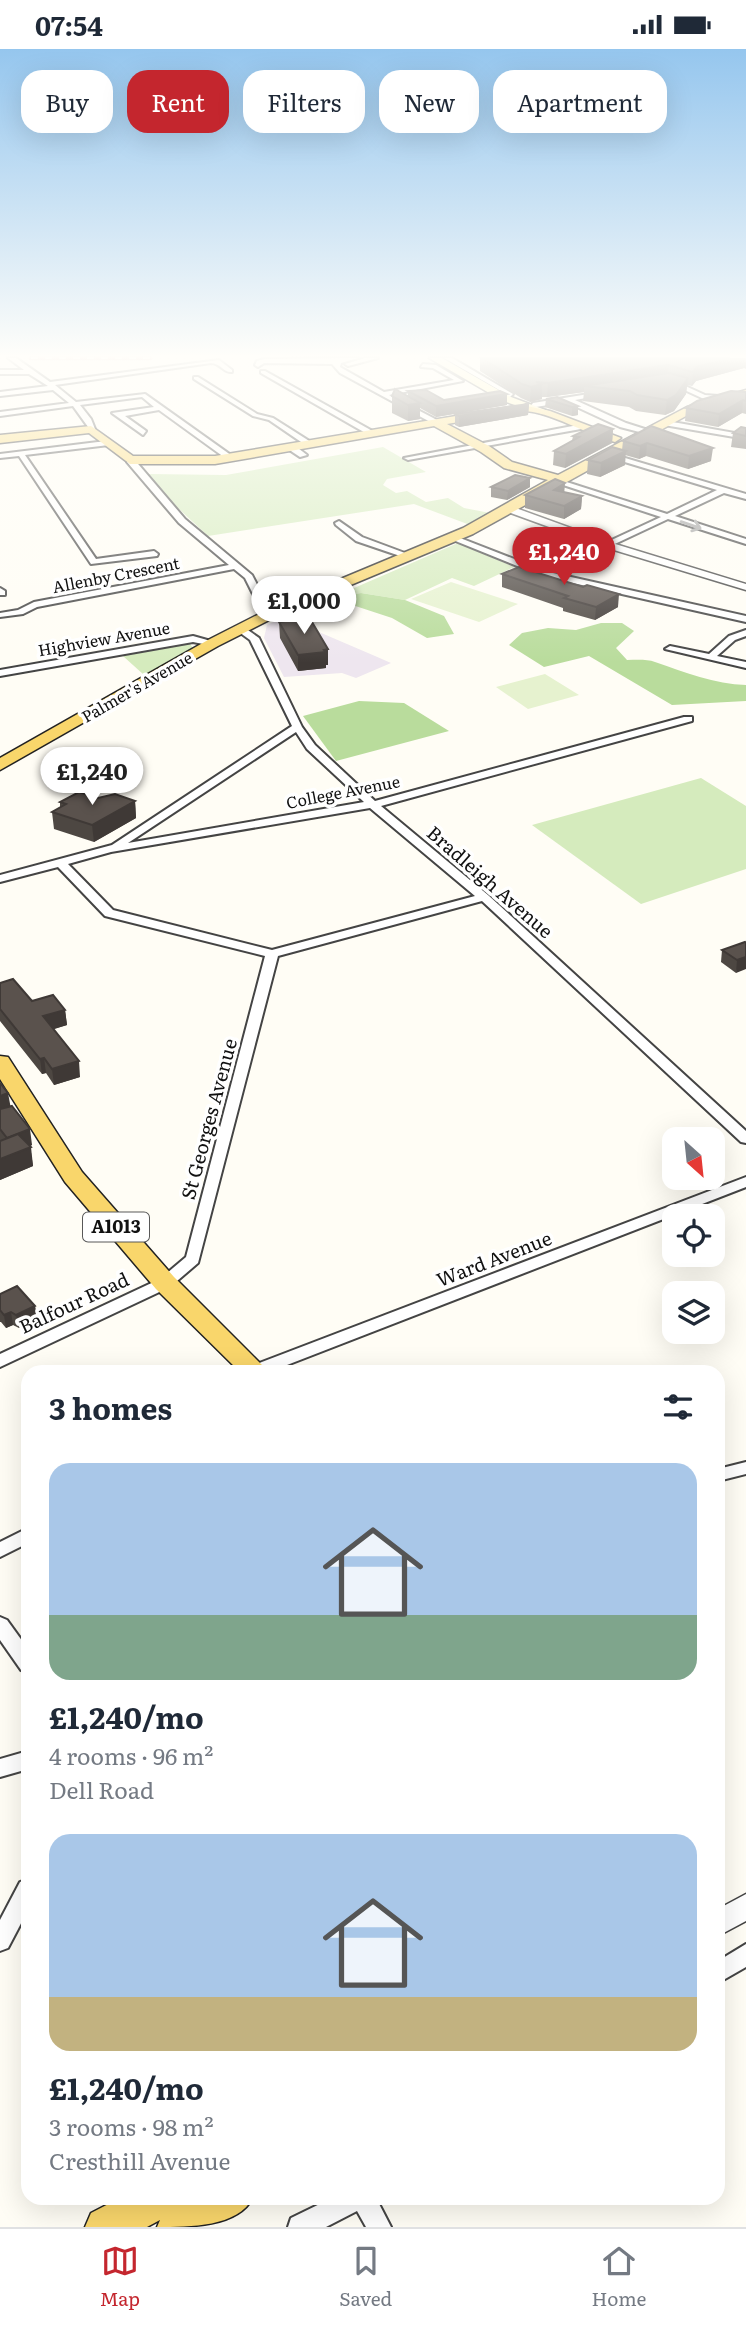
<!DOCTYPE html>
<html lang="en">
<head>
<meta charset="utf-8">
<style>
  :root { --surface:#fff; --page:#f2f2f3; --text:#1f2937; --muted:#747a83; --line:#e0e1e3; --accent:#c4262e }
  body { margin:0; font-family:Literata,serif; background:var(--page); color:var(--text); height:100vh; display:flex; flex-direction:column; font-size:26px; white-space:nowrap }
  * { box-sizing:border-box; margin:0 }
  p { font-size:23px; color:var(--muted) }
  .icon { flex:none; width:38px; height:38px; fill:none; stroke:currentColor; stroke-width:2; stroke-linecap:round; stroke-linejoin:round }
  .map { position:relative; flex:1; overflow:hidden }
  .side { position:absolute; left:21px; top:1316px; width:704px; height:840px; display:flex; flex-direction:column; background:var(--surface); border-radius:21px; box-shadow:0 7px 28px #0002 }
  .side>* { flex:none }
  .hud { position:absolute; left:21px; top:21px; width:705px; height:63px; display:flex; gap:14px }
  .needle { width:46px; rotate:153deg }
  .tools { position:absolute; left:662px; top:1078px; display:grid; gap:14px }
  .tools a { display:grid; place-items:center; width:63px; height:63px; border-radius:14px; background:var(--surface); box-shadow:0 7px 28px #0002; font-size:35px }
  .price { position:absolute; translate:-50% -60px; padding:0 16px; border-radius:24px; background:#fff; color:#222; font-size:23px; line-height:46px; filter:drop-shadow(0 2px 4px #0008) }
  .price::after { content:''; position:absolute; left:50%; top:42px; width:21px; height:16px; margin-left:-10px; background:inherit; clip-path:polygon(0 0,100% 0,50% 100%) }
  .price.active { background:var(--accent); color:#fff }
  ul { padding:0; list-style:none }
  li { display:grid; align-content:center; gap:14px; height:371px; padding:0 28px }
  li span { display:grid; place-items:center; height:217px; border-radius:21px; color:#555 }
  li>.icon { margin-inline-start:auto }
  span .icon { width:126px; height:126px; fill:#fffc; stroke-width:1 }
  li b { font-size:30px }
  h2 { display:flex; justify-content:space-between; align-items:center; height:84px; padding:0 28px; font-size:30px }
  .tag { padding:0 24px; border-radius:21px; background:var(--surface); box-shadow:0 7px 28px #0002; font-size:24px; line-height:63px }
  .tag.active { background:var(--accent); color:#fff }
  .status { display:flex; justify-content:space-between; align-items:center; height:49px; padding:0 35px; background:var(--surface); direction:ltr }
  .status svg { height:19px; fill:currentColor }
  .tabs { display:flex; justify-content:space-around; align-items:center; height:98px; border-top:2px solid var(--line); background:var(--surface); font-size:19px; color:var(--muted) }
  .tabs a { display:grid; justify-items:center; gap:4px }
  .tabs .active { color:var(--accent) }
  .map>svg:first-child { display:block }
  .industrial { fill:#eee6ef }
  .green { fill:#d5ebbd }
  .forest { fill:#b9dc9c }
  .pitch { fill:#e6f2cf }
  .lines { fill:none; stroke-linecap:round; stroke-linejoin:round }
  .minor-casing { stroke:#444; stroke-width:4 }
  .tertiary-casing { stroke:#444; stroke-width:3 }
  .secondary-casing { stroke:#333; stroke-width:3 }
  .primary-casing { stroke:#222; stroke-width:3 }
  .minor { fill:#fff; fill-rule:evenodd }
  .tertiary { fill:#fff; fill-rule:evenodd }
  .secondary { fill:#fff6b0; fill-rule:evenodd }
  .primary { fill:#f9d66b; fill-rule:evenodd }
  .rail-casing { stroke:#c4262e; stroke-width:4.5 }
  .rail { stroke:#fff; stroke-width:2.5; stroke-dasharray:7; stroke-linecap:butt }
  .wall { fill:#4d4742 }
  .shaded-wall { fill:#3f3936 }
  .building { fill:#5a524d; stroke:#3f3936; stroke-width:2 }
  .oneway { stroke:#a0a0a0 }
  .labels { text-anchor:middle; stroke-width:7; stroke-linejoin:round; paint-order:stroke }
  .far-street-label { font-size:16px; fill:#111; stroke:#fff }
  .shield { fill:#fff; stroke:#585858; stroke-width:2 }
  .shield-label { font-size:18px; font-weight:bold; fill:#111 }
  .street-label { font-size:19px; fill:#111; stroke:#fff }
</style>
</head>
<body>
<div class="status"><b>07:54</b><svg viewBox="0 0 49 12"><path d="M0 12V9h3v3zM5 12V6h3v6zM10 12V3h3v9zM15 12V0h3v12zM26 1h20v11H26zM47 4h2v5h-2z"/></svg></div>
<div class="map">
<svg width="746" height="2178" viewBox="0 0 746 2178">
  <rect width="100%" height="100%" fill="#fffdf5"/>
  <polygon class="industrial" points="284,568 375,607 391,614 356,629 342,624 284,628 264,589 267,576"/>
  <g class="green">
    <polygon points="383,398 426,423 387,430 383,436 396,444 407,442 426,453 448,449 464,459 490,464 470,476 414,455 208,487 149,432 148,425 226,426"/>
    <polygon points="458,494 514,518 474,537 452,529 405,551 361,544 331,549"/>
    <polygon points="190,595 193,599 144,626 123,607"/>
    <polygon points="701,729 746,757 746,820 641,855 532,776"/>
  </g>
  <g class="forest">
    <polygon points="361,544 405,551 444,567 454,585 427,589 392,569 331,549"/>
    <path d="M 601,574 L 622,574 L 634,582 L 616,599 L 627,611 C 636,611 647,610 655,613 C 684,623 715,635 746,636 L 746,652 L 672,656 L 589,607 L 544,618 L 509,596 L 522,584 L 548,579 L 576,581 Z"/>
    <polygon points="359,652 404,654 449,682 336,712 303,667"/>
  </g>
  <g class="pitch">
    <polygon points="451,533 518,555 479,573 411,550"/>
    <polygon points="545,625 579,646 528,660 496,638"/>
  </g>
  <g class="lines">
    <g class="minor-casing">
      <g id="minor">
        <path d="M 8,309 L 16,309 L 50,333 L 219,311 L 232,321 L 232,323 C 224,324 220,314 211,314 L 55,336 L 76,353 L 145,345 L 235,409 L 228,411 L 159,361 L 125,367 L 146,382 L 143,386 L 112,364 L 154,358 L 142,348 L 80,356 L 91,370 L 95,380 L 91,382 L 73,357 L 0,367 L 0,363 L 69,354 L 53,341 L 0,347 L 0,343 L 48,337 L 29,325 L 0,325 L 0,321 L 24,321 Z"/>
        <polygon points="343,309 358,309 341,314 340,318 384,343 454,331 433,319 421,318 423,315 436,316 463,332 389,346 437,371 434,375 340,324 332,315 264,314 258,318 255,316 257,312 264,310"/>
        <polygon points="365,309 378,309 348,317 345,315"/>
        <polygon points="444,309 452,309 513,345 508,350 504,350 506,345"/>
        <polygon points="261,322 265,322 376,384 369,386 261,324"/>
        <polygon points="194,328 198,328 257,365 273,369 314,395 307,397 269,371 253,367 194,330"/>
        <polygon points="670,333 681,335 705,346 746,349 746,353 704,350 678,338 668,336"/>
        <polygon points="601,343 603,346 575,351 626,374 651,382 651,386 620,378 566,353 536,358 533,360 530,358 533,354"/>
        <polygon points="667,372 746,386 746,390 664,376"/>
        <polygon points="578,376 581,380 408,411 404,409"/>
        <polygon points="106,392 109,392 109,396 25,406 96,510 154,502 158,505 157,507 91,515 19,407 0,409 0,405"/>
        <polygon points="288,396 294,396 307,406 300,408 288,400"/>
        <polygon points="605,403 746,445 746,450 724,444 675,467 746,490 746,495 668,470 553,524 746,567 746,573 542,527 448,489 455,487 545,522 661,468 554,433 554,429 667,465 717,441 605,407"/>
        <polygon points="127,409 133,409 185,470 252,526 267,555 279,560 279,564 260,559 245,529 234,520 37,558 23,565 0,568 0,564 18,561 34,553 229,516 179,474 127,413"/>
        <polygon points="339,472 362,488 413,507 406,509 356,492 336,476 335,474"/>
        <polygon points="0,539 5,542 5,546 0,546"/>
        <path d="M 239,579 L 245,579 L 259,589 L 302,678 L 315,696 L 375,752 L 684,668 L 692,668 L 692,672 L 381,757 L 488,846 L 746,1082 L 746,1094 L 741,1093 L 482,852 L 278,907 L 198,1214 L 170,1238 L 0,1318 L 0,1305 L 160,1230 L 186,1208 L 265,907 L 105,867 L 58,818 L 0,833 L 0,826 L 112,796 L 292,677 L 250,591 L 239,583 ZM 296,683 L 307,700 L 364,753 L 128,794 ZM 370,759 L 475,847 L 272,901 L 113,861 L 68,815 L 111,803 Z"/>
        <polygon points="746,581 746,587 735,591 717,607 746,613 746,619 665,600 670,597 709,605 729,587"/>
        <polygon points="193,587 218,594 213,597 193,593 0,627 0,621"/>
        <polygon points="746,1128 746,1138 269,1323 247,1322 249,1318"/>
        <polygon points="746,1413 746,1425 718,1432 718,1420"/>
        <polygon points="28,1479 28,1494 0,1508 0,1493"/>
        <polygon points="0,1568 7,1571 28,1600 28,1623 21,1621 0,1591"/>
        <polygon points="28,1702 28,1720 0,1728 0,1710"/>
        <polygon points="28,1830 28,1861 8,1899 0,1902 0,1871 20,1833"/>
        <polygon points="746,1895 746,1918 718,1934 718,1912"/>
        <polygon points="332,2149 376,2149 391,2178 366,2178 357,2162 326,2178 288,2178 291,2169"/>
      </g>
    </g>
    <g class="tertiary-casing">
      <g id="tertiary">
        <polygon points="505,458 513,458 612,494 746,535 746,541 604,498 505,462"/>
        <polygon points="746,1845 746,1872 718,1887 718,1860"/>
      </g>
    </g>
    <g class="secondary-casing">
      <polygon id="secondary" points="429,309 442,309 511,348 548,362 543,365 503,352"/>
    </g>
    <g class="primary-casing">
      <g id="primary">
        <path d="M 746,341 L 746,347 L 695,362 L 473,485 L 281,565 L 218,597 L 0,721 L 0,709 L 208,591 L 271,559 L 463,479 L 548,431 L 504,419 L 481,403 L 434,377 L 215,415 L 130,415 L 89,384 L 0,394 L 0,386 L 91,377 L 133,407 L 215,407 L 522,356 L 550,362 L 621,389 L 615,393 C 587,386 550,362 522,362 C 498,362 471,371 447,375 L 489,397 L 512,413 L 558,426 L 687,358 Z"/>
        <polygon points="0,1007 8,1008 82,1123 174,1228 269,1323 240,1323 156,1240 65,1133 0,1030"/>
        <path d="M 120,2149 L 182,2149 L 179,2156 L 192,2149 L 253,2149 C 237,2178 191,2178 157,2178 L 160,2171 L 147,2178 L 85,2178 L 91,2164 Z"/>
      </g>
    </g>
    <use href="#minor" class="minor"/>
    <use href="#tertiary" class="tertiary"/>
    <use href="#secondary" class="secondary"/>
    <use href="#primary" class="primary"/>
    <g class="rail-casing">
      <polyline id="rail" points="31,309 150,309"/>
    </g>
    <use href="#rail" class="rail"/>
  </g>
  <g class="wall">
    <polygon points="480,309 746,309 746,320 744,319 696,332 692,337 687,336 686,345 674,362 665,366 636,362 629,358 583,352 584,343 547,348 542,348 542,350 530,353 521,349 480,322"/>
    <polygon points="408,342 444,351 507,356 436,368 420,359 420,370 408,372 392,364 392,347 408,347"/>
    <polygon points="746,343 746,365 742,364 718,378 685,372 686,359"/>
    <polygon points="546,350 578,357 578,366 572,367 545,358"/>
    <polygon points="529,355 528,366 459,378 455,376 455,365"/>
    <polygon points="651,377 711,412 688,420 646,407 639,410 625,406 625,416 600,428 587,425 588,411 622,401 623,392"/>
    <polygon points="746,379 746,400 731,398 733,384"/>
    <polygon points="613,380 612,394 565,419 553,416 554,402 572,392 573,387"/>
    <polygon points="530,429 530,438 507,451 491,448 491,438"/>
    <polygon points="564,443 582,447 581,460 564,470 525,459 525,446"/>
    <polygon points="502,525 618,558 595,571 563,562 563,559 502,538"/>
    <polygon points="279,573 328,600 328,616 326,616 326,619 298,622 280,589"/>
    <polygon points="98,749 135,752 136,769 94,793 54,780 52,763 60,758 60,753"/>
    <polygon points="745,893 736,924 721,913 722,901"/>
    <polygon points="0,934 32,952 65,961 67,976 53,980 80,1028 54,1036 46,1024 42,1025 0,972"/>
    <polygon points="0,1034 10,1058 32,1096 30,1097 33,1117 0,1131"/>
    <polygon points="0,1245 35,1257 37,1270 19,1279 13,1276 6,1279 1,1273 0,1273"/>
  </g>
  <g class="shaded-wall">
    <polygon points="730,309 745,309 744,319 696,332 692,337 693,323 697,318"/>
    <polygon points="668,316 667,330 584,337 584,343 547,348 548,334"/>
    <polygon points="688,329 686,345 674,362 665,366 667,351"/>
    <polygon points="542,335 542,350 530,353 531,338"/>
    <polygon points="507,345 507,356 436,368 436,357"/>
    <polygon points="743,351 742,364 718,378 719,365"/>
    <polygon points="420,354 420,370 408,372 408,356"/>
    <polygon points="529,355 528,366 459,378 459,367"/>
    <polygon points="578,357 578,366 572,367 572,358"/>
    <polygon points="613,380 612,394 565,419 566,405"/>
    <polygon points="647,394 646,407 639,410 640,397"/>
    <polygon points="713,399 711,412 688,420 689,407"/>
    <polygon points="626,402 625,416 600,428 601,414"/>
    <polygon points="530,429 530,438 507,451 508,442"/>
    <polygon points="565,434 564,447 554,441"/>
    <polygon points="582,447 581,460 564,470 564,457"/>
    <polygon points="619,545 618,558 595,571 596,558"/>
    <polygon points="328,600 328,616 326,616 326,619 298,622 298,606"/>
    <polygon points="135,752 136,769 94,793 92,776"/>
    <polygon points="746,908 746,920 736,924 737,911"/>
    <polygon points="65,961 67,976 45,983 43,967"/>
    <polygon points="44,1009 46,1024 42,1025 40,1010"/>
    <polygon points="79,1012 80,1028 54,1036 52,1020"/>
    <polygon points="8,1044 11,1060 0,1065 0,1047"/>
    <polygon points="30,1080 32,1096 9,1105 7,1089"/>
    <polygon points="31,1098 33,1117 0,1131 0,1110"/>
    <polygon points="35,1257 37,1270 19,1279 16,1266"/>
    <polygon points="11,1263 13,1276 6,1279 4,1266"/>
  </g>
  <g class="building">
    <polygon points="482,309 730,309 697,318 693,323 668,316 548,334 536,333 542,335 531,338 522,335"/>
    <polygon points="669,324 688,329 676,346 667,351 637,346 630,342 584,337"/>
    <polygon points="395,340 420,354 408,356 392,347"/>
    <polygon points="426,341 444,351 500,342 507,345 436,357 408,342"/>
    <polygon points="731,342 746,343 746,352 743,351 719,365 686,359 697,352"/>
    <polygon points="557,348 578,357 572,358 546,350"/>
    <polygon points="529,355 459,367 455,365"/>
    <polygon points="598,375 613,380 566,405 554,402 579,388 573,387"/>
    <polygon points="651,377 713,399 689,407 647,394 640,397 623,392"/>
    <polygon points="741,378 746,379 746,387 733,384"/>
    <polygon points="612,398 626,402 601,414 588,411"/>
    <polygon points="515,426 530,429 508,442 491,438"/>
    <polygon points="555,430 565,434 554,441 582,447 564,457 525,446"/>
    <polygon points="519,518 583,538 587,536 619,545 596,558 564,549 568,547 502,525"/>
    <polygon points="309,568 328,600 324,601 326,603 298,606 279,573"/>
    <polygon points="79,743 98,749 115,745 135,752 92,776 52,763 66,755 60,753"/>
    <polygon points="745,893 746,894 746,908 737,911 722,901"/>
    <polygon points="13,930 32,952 53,946 65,961 43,967 79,1012 52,1020 44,1009 40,1010 0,960 0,934"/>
    <polygon points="0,1034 8,1044 0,1047"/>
    <polygon points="12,1057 30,1080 7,1089 0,1080 0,1060"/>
    <polygon points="18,1085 31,1098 0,1110 0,1092"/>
    <polygon points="17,1237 35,1257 16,1266 11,1263 4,1266 0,1261 0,1245"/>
  </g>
  <defs><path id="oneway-shaft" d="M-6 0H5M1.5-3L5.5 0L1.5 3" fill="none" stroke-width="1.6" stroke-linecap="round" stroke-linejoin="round" transform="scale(1.75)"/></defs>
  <use class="oneway" href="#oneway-shaft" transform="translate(691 476) rotate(19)"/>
  <linearGradient id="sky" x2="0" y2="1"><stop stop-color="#95c6ee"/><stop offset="0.5" stop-color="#fffefa"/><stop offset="1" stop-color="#fffefa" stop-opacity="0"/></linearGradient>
  <rect width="746" height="614" fill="url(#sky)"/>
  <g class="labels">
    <g class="far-street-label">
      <text transform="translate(116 526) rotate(-11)" y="6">Allenby Crescent</text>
      <text transform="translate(104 590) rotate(-10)" y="6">Highview Avenue</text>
      <text transform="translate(137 638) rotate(-30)" y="6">Palmer's Avenue</text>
      <text transform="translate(343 743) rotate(-11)" y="6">College Avenue</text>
    </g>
    <rect class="shield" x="83" y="1163.5" width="66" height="29" rx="5"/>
    <g class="shield-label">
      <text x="116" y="1184">A1013</text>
    </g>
    <g class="street-label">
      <text transform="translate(490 833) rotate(41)" y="7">Bradleigh Avenue</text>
      <text transform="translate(209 1070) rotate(-75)" y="7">St Georges Avenue</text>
      <text transform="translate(494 1210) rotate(-21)" y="7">Ward Avenue</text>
      <text transform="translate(74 1254) rotate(-25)" y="7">Balfour Road</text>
    </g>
  </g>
</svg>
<div class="tools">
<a><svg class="needle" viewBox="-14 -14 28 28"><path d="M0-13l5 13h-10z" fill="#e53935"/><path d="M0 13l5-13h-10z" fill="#747a83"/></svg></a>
<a><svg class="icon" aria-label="locate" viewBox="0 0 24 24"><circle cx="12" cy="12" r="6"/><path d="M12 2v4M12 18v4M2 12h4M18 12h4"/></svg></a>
<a><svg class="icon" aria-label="layers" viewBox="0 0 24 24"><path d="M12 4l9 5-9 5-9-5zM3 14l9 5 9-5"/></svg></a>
</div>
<b class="price active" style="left:564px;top:538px">£1,240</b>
<b class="price" style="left:304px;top:587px">£1,000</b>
<b class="price" style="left:92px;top:758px">£1,240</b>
<div class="hud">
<a class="tag">Buy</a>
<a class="tag active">Rent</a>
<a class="tag">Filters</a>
<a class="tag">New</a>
<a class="tag">Apartment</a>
</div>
<section class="side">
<h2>3 homes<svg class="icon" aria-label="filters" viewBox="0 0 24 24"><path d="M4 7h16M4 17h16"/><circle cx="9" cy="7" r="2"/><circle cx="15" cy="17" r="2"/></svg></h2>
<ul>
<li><span style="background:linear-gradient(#a9c7e8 70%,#7fa58c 0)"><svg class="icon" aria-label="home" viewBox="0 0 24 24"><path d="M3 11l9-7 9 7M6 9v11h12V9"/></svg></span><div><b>£1,240/mo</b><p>4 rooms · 96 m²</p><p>Dell Road</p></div></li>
<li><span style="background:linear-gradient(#a9c7e8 75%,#c2b280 0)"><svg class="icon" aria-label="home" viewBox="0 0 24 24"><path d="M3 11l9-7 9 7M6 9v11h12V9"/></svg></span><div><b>£1,240/mo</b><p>3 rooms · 98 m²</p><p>Cresthill Avenue</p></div></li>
</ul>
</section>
</div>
<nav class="tabs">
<a class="active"><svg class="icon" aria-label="map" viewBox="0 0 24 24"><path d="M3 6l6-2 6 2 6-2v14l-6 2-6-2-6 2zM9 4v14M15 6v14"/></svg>Map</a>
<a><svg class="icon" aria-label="saved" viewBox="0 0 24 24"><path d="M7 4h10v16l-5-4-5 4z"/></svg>Saved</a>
<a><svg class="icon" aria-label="home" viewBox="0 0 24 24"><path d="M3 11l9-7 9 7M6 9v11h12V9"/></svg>Home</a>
</nav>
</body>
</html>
